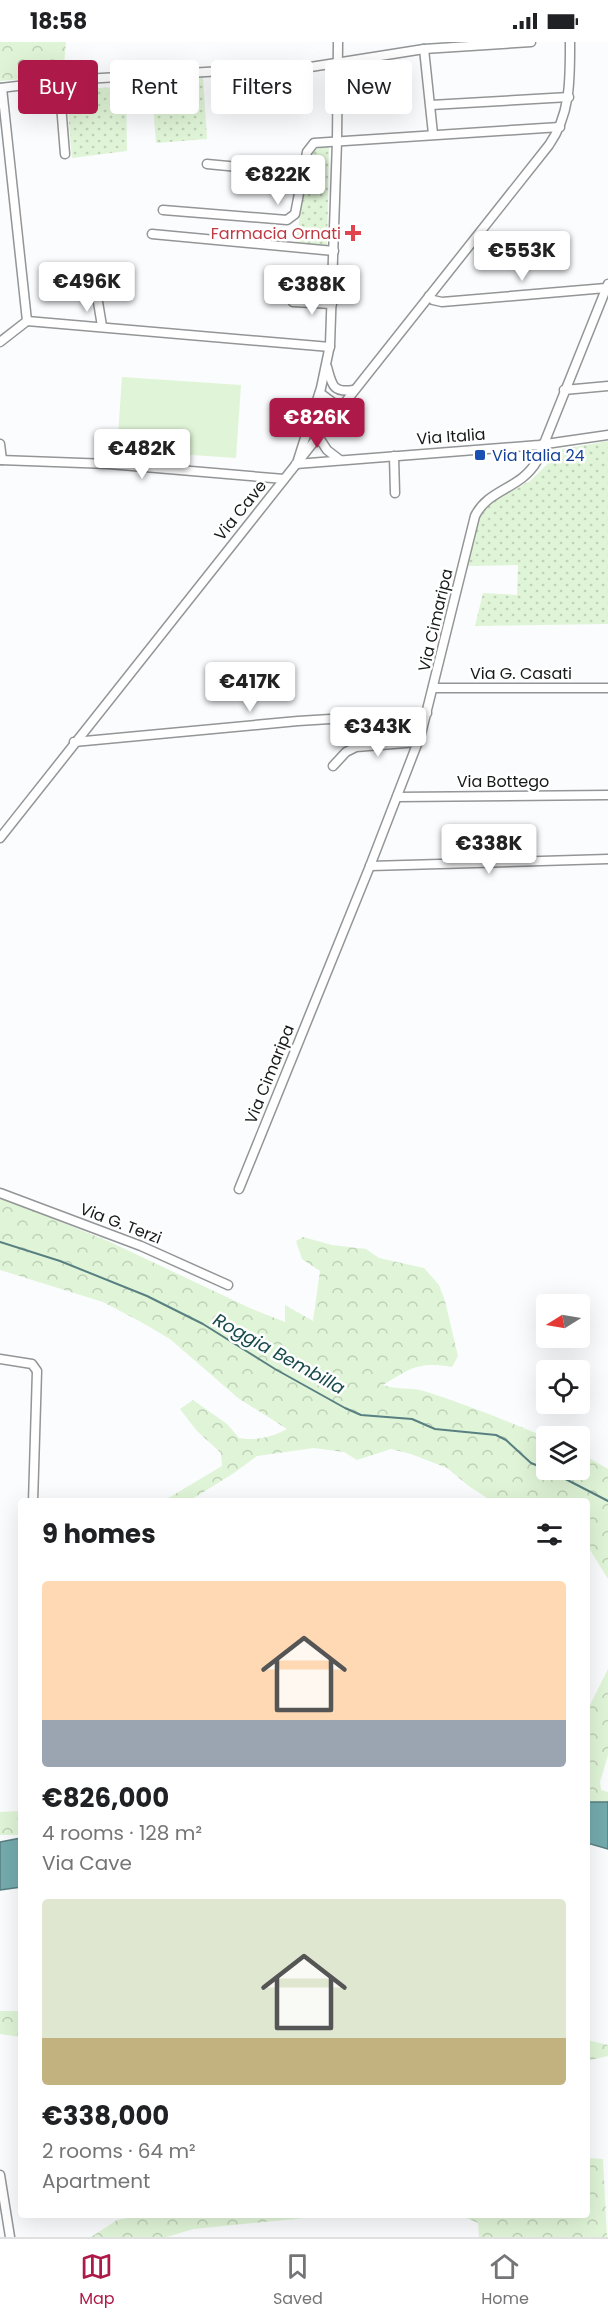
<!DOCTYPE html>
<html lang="en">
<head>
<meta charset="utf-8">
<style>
  :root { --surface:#fff; --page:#f6f6f6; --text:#202124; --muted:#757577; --line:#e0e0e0; --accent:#ad1a49 }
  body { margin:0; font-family:Poppins,sans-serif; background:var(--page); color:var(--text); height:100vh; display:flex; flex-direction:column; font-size:22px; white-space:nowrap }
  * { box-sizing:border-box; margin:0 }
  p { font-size:20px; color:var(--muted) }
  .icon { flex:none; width:33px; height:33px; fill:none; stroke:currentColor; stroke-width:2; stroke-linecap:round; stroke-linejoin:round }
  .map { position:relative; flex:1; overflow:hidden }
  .side { position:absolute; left:18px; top:1456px; width:572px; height:720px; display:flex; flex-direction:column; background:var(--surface); border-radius:6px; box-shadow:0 6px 24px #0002 }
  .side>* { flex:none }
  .guide { position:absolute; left:18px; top:18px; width:573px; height:54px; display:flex; gap:12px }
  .needle { width:39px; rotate:259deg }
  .buttons { position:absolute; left:536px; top:1252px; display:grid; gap:12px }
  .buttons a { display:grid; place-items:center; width:54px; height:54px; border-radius:6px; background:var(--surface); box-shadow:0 6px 24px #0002; font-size:30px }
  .price { position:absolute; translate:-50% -51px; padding:0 14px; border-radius:6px; background:#fff; color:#222; font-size:20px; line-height:39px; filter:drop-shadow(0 2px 3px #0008) }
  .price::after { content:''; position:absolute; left:50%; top:36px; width:18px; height:14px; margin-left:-9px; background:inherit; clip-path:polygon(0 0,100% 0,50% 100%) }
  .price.on { background:var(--accent); color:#fff }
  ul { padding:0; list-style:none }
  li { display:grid; align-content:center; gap:12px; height:318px; padding:0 24px }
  li span { display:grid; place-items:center; height:186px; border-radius:6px; color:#555 }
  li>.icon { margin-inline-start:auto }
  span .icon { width:108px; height:108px; fill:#fffc; stroke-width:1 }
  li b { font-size:26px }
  h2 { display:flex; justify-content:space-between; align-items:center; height:72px; padding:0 24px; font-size:26px }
  .pill { padding:0 21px; border-radius:6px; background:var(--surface); box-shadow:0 6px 24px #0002; font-size:21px; line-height:54px }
  .pill.on { background:var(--accent); color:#fff }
  .status { display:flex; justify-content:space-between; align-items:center; height:42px; padding:0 30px; background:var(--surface); direction:ltr }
  .status svg { height:16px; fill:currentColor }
  .tab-bar { display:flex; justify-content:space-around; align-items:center; height:84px; border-top:2px solid var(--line); background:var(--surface); font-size:16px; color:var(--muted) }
  .tab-bar a { display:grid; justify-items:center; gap:3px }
  .tab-bar .on { color:var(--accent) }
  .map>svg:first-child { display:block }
  .grass { fill:url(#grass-dots) }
  .forest { fill:url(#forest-crowns) }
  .park { fill:#e0f5d7 }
  .water { fill:#74abad; stroke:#587f81; stroke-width:1.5 }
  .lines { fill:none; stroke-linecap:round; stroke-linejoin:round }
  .stream { stroke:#587f81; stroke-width:2 }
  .street-casing { stroke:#939596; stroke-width:11 }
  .street { stroke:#fff; stroke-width:8 }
  .health-dot { fill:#e0444e; stroke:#fff; stroke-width:2 }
  .transit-dot { fill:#1a4fb4; stroke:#fff; stroke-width:2 }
  .labels { text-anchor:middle; stroke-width:5; stroke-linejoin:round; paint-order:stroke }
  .health-label { font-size:16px; fill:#be3a42; stroke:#fff; text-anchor:end }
  .street-label { font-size:16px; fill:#181919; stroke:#fff }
  .transit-label { font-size:16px; fill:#164399; stroke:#fff; text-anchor:start }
  .water-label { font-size:18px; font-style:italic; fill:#184a4c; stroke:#fff }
</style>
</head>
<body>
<div class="status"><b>18:58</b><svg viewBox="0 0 49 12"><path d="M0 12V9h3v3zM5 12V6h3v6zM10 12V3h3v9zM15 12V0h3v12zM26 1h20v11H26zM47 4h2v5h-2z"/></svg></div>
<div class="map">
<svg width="608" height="2195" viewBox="0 0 608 2195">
  <defs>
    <pattern id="grass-dots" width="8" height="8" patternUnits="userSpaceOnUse" patternTransform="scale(1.5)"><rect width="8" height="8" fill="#e0f5d7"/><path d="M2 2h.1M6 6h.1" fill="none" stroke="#bfd1b8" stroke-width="1.8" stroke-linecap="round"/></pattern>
    <pattern id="forest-crowns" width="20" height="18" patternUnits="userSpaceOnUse" patternTransform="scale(1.5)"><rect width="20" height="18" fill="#e0f5d7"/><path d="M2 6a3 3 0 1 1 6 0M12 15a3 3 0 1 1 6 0" fill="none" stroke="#bfd1b8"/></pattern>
  </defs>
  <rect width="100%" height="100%" fill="#fafcfe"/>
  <g class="grass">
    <polygon points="203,35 207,97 156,101 151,39"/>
    <polygon points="126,45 127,109 72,116 66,47"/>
    <polygon points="329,103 327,205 295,203 310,114 318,106"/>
    <polygon points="608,399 608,582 475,584 483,551 517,553 518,523 466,524 478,474 490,461 530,439 563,407"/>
  </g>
  <g class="forest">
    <polygon points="0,0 66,0 63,33 0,39"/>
    <path d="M 0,1155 L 108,1199 L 252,1267 L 285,1280 L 285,1263 L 313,1279 L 320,1229 L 302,1217 L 296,1199 L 303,1195 L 332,1203 L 366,1207 L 379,1216 L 424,1226 L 439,1243 L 445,1259 L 458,1314 L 452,1325 C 418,1319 409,1327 383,1343 C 396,1348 410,1345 424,1349 C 466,1362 506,1379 546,1395 L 546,1428 L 579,1428 L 579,1410 L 608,1427 L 608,1537 L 587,1503 L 586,1460 L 492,1459 L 470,1445 L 447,1426 L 411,1412 L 391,1407 L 357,1418 L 344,1410 L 314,1406 L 257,1414 L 234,1431 L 189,1459 L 157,1459 L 170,1455 L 222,1424 L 221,1411 L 197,1389 L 180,1367 L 193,1358 L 227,1382 L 239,1396 C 256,1399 273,1395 287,1387 L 238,1356 L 170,1297 L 141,1280 L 103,1260 L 0,1228 Z"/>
    <polygon points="608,1627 608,1713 600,1740 601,1748 608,1750 608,1760 587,1760 586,1671"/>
    <polygon points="21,1769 21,1793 0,1793 0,1770"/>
    <polygon points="0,1969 21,1969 21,1995 0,1992"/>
    <polygon points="587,1998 608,2003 608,2014 587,2019"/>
    <polygon points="587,2116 603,2117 607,2195 479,2195 478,2181 462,2174 586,2174"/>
    <polygon points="138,2174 324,2174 193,2187 167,2195 91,2195 117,2178"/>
  </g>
  <polygon class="park" points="122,335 241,343 236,416 117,408"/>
  <g class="water">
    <polygon points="587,1760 608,1760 608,1807 587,1801"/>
    <polygon points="21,1796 21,1845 0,1848 0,1800"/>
  </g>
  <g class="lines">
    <g class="stream">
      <polyline points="0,1200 60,1219 147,1254 203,1282 275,1327 345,1366 361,1373 412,1377 435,1387 496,1393 506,1398 531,1421 546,1427"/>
      <polyline points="548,1428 608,1459"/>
    </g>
    <g class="street-casing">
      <g id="street">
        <polyline points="424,7 433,92"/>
        <polyline points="59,38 65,112"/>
        <polyline points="0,46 67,38 223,29 279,30 424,7 531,0"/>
        <polyline points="431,63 569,55"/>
        <polyline points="207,122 302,131"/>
        <polyline points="163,168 287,178 295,172 307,110 314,101 560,85"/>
        <polyline points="152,192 334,209"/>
        <polyline points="97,254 102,284"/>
        <polyline points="429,254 433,258 442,260 606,246"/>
        <polyline points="293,260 332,262"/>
        <polyline points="27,279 330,305"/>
        <polyline points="0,300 27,279 2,46"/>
        <path d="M 327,325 C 332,342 332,351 353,348"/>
        <polyline points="564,348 608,344"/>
        <polyline points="320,351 340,366"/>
        <polyline points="318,394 327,408 340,418"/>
        <polyline points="0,402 2,418"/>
        <polyline points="394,414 395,451"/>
        <polyline points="0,418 109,422 284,437"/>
        <polyline points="298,418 321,346 330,303 337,99 338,0"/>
        <polyline points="296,422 539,403 608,393"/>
        <polyline points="434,646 608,646"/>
        <polyline points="74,700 298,679 427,671"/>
        <polyline points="333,724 346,710 356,705 418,700"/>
        <polyline points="397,755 608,753"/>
        <path d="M 0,796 L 549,103 C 571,71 570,37 570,0"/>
        <polyline points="370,824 608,817"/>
        <path d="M 239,1147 L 370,824 L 421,692 L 475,474 C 489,446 520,448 537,419 L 608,242"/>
        <polyline points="0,1151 141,1204 228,1243"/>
        <polyline points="0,1317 32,1322 37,1329 33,1460"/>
        <polyline points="0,2133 10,2195"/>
      </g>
    </g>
    <use href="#street" class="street"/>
  </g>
  <path class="health-dot" d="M350 182h6v6h6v6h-6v6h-6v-6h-6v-6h6z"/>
  <rect class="transit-dot" x="474" y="407" width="12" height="12" rx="3"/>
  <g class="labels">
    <g class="health-label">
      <text x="341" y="197">Farmacia Ornati</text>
    </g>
    <g class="street-label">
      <text transform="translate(451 394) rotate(-4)" y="6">Via Italia</text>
      <text transform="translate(240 468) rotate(-51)" y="6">Via Cave</text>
      <text transform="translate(435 578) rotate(-77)" y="6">Via Cimaripa</text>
      <text x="521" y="637">Via G. Casati</text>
      <text x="503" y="745">Via Bottego</text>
      <text transform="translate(269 1032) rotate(-68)" y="6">Via Cimaripa</text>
      <text transform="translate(121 1181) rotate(21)" y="6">Via G. Terzi</text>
    </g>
    <g class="transit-label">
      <text x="492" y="419">Via Italia 24</text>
    </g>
    <g class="water-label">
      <text transform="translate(279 1312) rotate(29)" y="6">Roggia Bembilla</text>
    </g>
  </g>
</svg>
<div class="buttons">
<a><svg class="needle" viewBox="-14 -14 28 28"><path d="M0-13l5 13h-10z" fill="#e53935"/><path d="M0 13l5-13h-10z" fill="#757577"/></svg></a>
<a><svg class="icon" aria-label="locate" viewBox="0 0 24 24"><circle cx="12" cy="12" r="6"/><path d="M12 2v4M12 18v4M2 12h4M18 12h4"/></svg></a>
<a><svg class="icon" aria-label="layers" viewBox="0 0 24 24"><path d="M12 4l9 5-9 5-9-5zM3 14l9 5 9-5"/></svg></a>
</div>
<b class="price" style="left:278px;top:164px">€822K</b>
<b class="price" style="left:522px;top:240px">€553K</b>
<b class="price" style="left:87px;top:271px">€496K</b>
<b class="price" style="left:312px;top:274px">€388K</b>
<b class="price on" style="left:317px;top:407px">€826K</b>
<b class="price" style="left:142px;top:438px">€482K</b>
<b class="price" style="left:250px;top:671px">€417K</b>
<b class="price" style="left:378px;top:716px">€343K</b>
<b class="price" style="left:489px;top:833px">€338K</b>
<div class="guide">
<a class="pill on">Buy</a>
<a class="pill">Rent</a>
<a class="pill">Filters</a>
<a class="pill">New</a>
</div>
<section class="side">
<h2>9 homes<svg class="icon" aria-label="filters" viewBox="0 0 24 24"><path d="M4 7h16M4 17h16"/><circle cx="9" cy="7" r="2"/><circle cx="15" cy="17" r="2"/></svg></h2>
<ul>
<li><span style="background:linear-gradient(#ffd9b3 75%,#9aa5b1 0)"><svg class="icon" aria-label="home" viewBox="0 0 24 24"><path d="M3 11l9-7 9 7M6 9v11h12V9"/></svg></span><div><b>€826,000</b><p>4 rooms · 128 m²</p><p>Via Cave</p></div></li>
<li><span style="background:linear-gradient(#dfe7d0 75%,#c2b280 0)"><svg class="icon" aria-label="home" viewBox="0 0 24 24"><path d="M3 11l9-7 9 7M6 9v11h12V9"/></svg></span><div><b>€338,000</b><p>2 rooms · 64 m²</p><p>Apartment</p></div></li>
</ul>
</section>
</div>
<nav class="tab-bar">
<a class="on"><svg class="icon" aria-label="map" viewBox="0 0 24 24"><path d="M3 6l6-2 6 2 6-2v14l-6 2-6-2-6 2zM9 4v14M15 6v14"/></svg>Map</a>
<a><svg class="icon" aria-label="saved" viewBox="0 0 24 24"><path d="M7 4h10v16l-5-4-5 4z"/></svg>Saved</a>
<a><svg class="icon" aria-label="home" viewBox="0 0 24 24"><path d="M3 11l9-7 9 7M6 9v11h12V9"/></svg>Home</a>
</nav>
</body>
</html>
